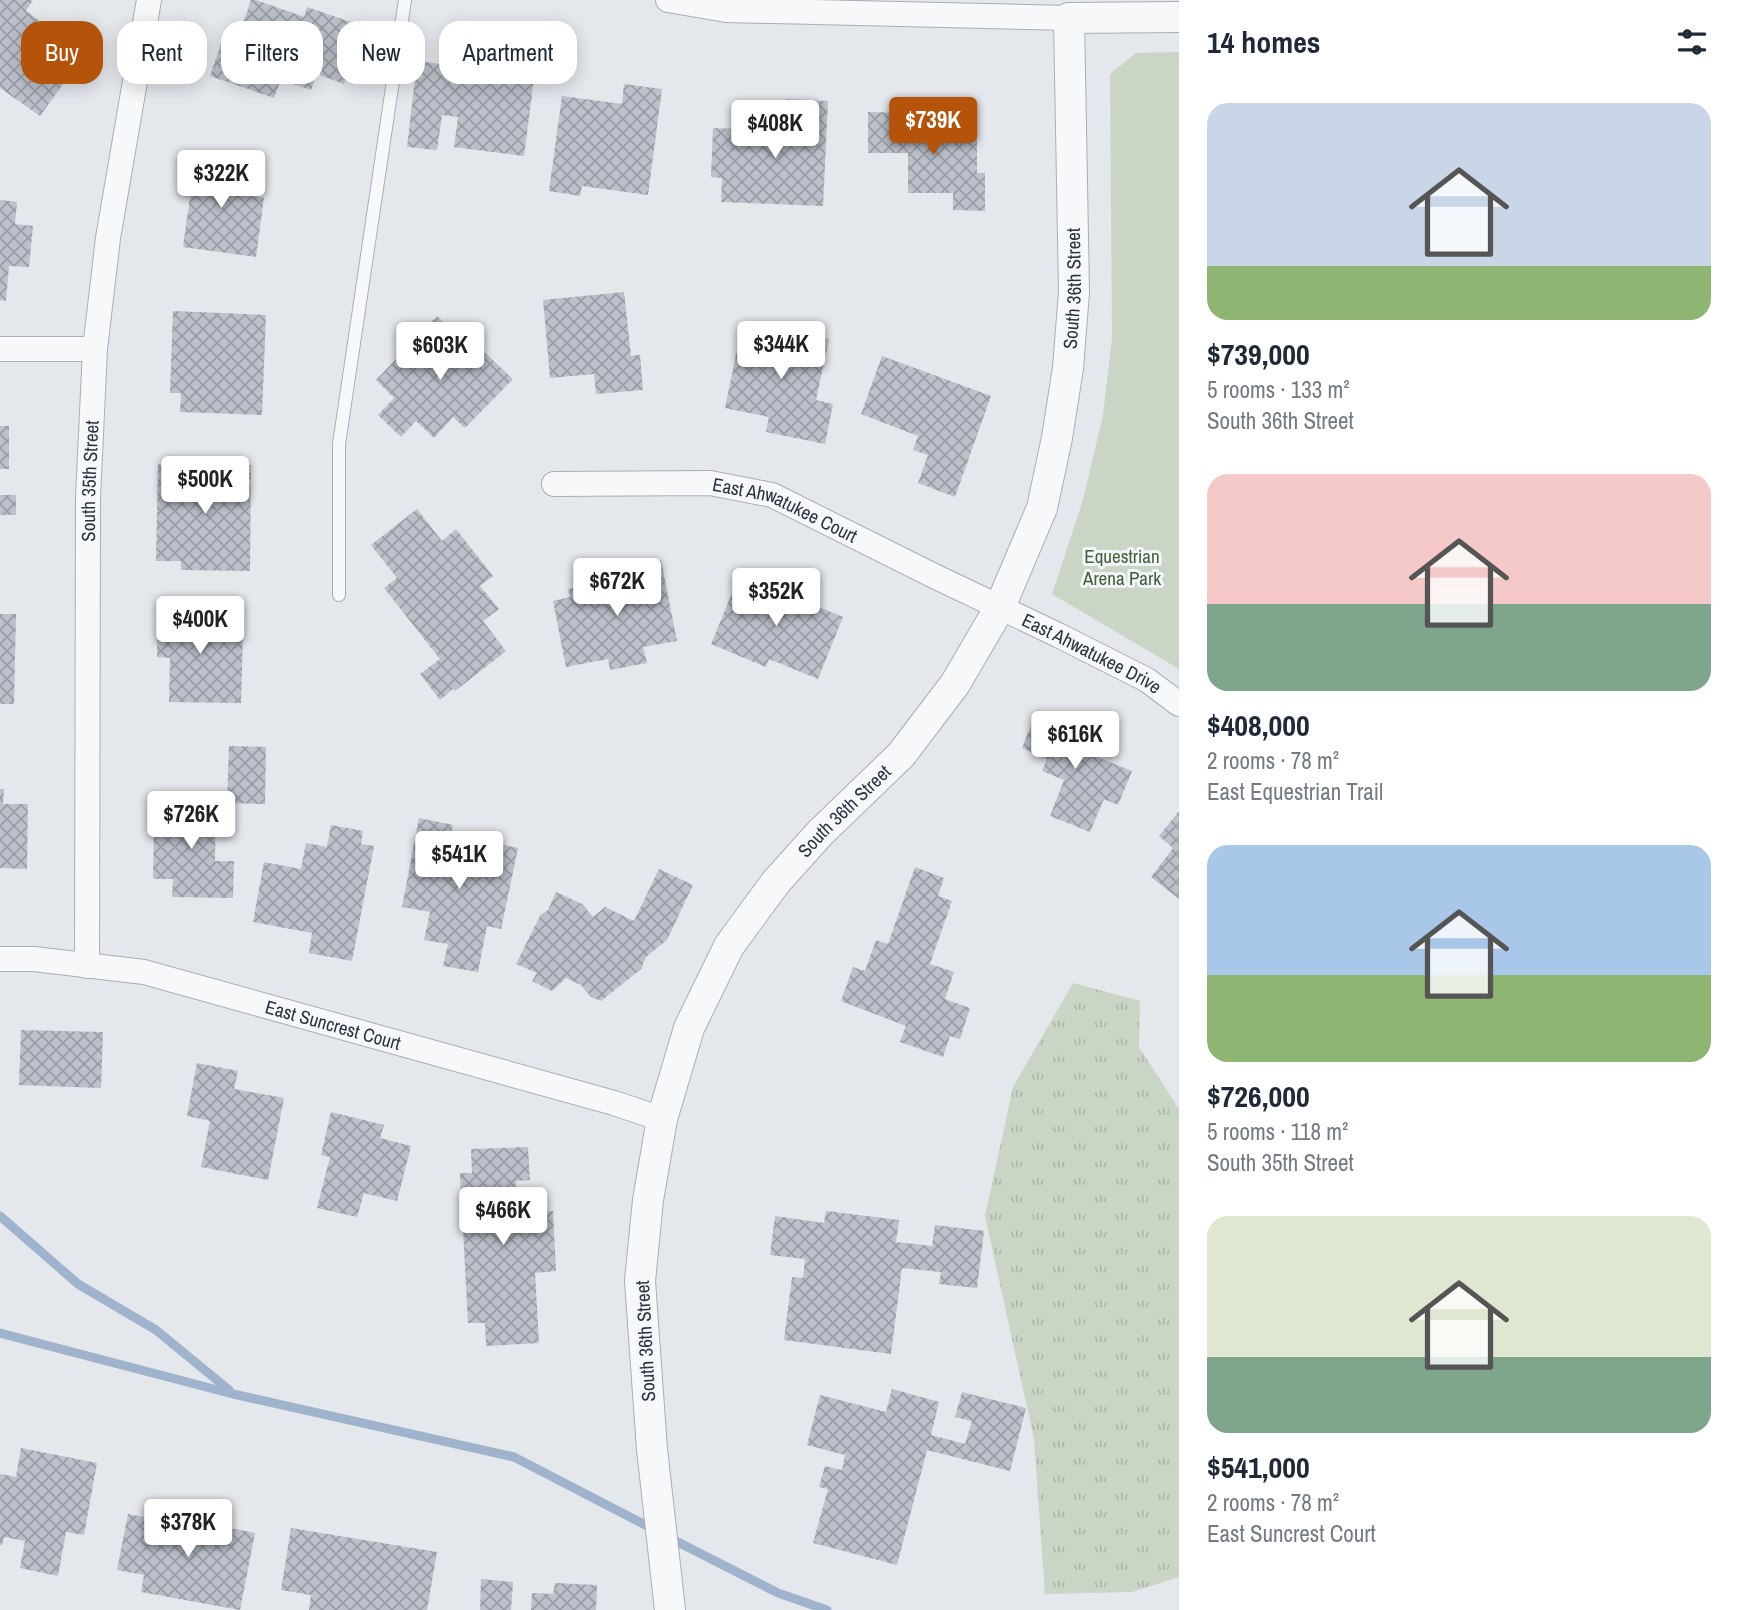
<!DOCTYPE html>
<html lang="en">
<head>
<meta charset="utf-8">
<style>
  :root { --surface:#fff; --page:#f2f2f3; --text:#1f2937; --muted:#747a83; --accent:#b45309 }
  body { margin:0; font-family:"Archivo Narrow",sans-serif; background:var(--page); color:var(--text); height:100vh; display:flex; flex-direction:column; font-size:26px; white-space:nowrap }
  * { box-sizing:border-box; margin:0 }
  p { font-size:23px; color:var(--muted) }
  .icon { flex:none; width:38px; height:38px; fill:none; stroke:currentColor; stroke-width:2; stroke-linecap:round; stroke-linejoin:round }
  .map { position:relative; flex:1; overflow:hidden }
  .drawer { display:flex; flex-direction:column; background:var(--surface); width:560px }
  .drawer>* { flex:none }
  .banner { position:absolute; left:21px; top:21px; width:665px; height:63px; display:flex; gap:14px }
  .price { position:absolute; translate:-50% -60px; padding:0 16px; border-radius:7px; background:#fff; color:#222; font-size:23px; line-height:46px; filter:drop-shadow(0 2px 4px #0008) }
  .price::after { content:''; position:absolute; left:50%; top:42px; width:21px; height:16px; margin-left:-10px; background:inherit; clip-path:polygon(0 0,100% 0,50% 100%) }
  .price.current { background:var(--accent); color:#fff }
  ul { padding:0; list-style:none }
  li { display:grid; align-content:center; gap:14px; height:371px; padding:0 28px }
  li span { display:grid; place-items:center; height:217px; border-radius:21px; color:#555 }
  li>.icon { margin-inline-start:auto }
  span .icon { width:126px; height:126px; fill:#fffc; stroke-width:1 }
  li b { font-size:30px }
  h2 { display:flex; justify-content:space-between; align-items:center; height:84px; padding:0 28px; font-size:30px }
  .pill { padding:0 24px; border-radius:21px; background:var(--surface); box-shadow:0 4px 18px #0003; font-size:24px; line-height:63px }
  .pill.current { background:var(--accent); color:#fff }
  main { display:flex; flex:1; min-height:0 }
  .map>svg:first-child { display:block }
  .grass { fill:url(#grass-tufts) }
  .park { fill:#c9d6c5 }
  .lines { fill:none; stroke-linecap:round; stroke-linejoin:round }
  .stream { stroke:#9fb4cc; stroke-width:9 }
  .building { fill:url(#building-cross-hatch) }
  .service-casing { stroke:#a9aeb7; stroke-width:14 }
  .minor-casing { stroke:#a9aeb7; stroke-width:26 }
  .tertiary-casing { stroke:#a9aeb7; stroke-width:32 }
  .service { stroke:#f7f8fa; stroke-width:12 }
  .minor { stroke:#f7f8fa; stroke-width:24 }
  .tertiary { stroke:#f7f8fa; stroke-width:30 }
  .labels { text-anchor:middle; stroke-width:6; stroke-linejoin:round; paint-order:stroke }
  .street-label { font-size:19px; fill:#2b3445; stroke:#f4f6f9 }
  .park-label { font-size:19px; fill:#3f6138; stroke:#f4f6f9 }
</style>
</head>
<body>
<main>
<div class="map">
<svg width="1179" height="1610" viewBox="0 0 1179 1610">
  <defs>
    <pattern id="grass-tufts" width="24" height="20" patternUnits="userSpaceOnUse" patternTransform="scale(1.75)"><rect width="24" height="20" fill="#c9d6c5"/><path d="M3 7l-1-3M5 7V3M7 7l1-3M15 17l-1-3M17 17v-4M19 17l1-3" fill="none" stroke="#adb8ab"/></pattern>
    <pattern id="building-cross-hatch" width="8" height="8" patternUnits="userSpaceOnUse" patternTransform="scale(1.75)"><rect width="8" height="8" fill="#bbc0ca"/><path d="M0 0l8 8M0 8l8-8" fill="none" stroke="#989da6"/></pattern>
  </defs>
  <rect width="100%" height="100%" fill="#e4e7ec"/>
  <polygon class="grass" points="1073,983 1140,1001 1139,1047 1179,1109 1179,1577 1132,1592 1045,1594 1034,1439 985,1216 1013,1087"/>
  <polygon class="park" points="1179,52 1179,669 1052,594 1083,500 1103,415 1112,338 1110,74 1136,53"/>
  <g class="lines">
    <g class="stream">
      <polyline points="0,1216 78,1284 156,1330 229,1390"/>
      <polyline points="0,1333 233,1394 514,1457 655,1530"/>
      <polyline points="668,1537 778,1593 827,1610"/>
    </g>
  </g>
  <g class="building">
    <polygon points="0,0 33,0 26,11 69,42 58,58 74,69 40,116 0,88"/>
    <polygon points="251,0 256,0 304,17 307,7 371,29 361,58 354,56 344,84 317,74 311,90 281,80 274,98 210,76 221,44 234,49"/>
    <polygon points="482,49 537,56 524,156 454,147 458,117 442,115 437,150 407,147 417,61 449,65 451,53 480,57"/>
    <polygon points="624,84 662,89 648,195 582,186 580,196 549,191 562,96 622,104"/>
    <polygon points="786,99 828,101 823,206 721,202 722,178 711,177 713,128 738,129 737,135 785,138"/>
    <polygon points="868,112 914,113 914,130 938,130 938,124 977,124 977,173 985,173 985,211 953,210 953,193 908,193 908,153 868,153"/>
    <polygon points="196,154 239,160 234,194 264,198 256,257 183,247"/>
    <polygon points="0,200 17,202 15,224 33,226 29,267 9,266 6,301 0,300"/>
    <polygon points="624,292 631,356 640,355 643,390 596,394 594,374 550,378 543,300"/>
    <polygon points="173,311 266,315 262,415 180,412 181,393 170,393"/>
    <polygon points="437,316 477,353 481,349 513,379 465,428 453,417 434,438 416,421 401,437 378,415 394,398 376,380"/>
    <polygon points="743,321 829,339 816,400 833,404 825,444 766,432 769,417 725,408"/>
    <polygon points="882,356 991,396 955,497 918,483 928,455 913,450 918,436 861,414"/>
    <rect x="0" y="426" width="9" height="43"/>
    <polygon points="158,464 251,465 250,571 181,570 181,561 156,561"/>
    <rect x="0" y="495" width="16" height="20"/>
    <polygon points="417,509 442,541 456,529 493,576 480,586 499,609 483,621 506,651 455,691 453,689 440,700 420,674 440,659 384,588 397,578 371,545"/>
    <polygon points="661,560 677,641 643,647 647,663 610,670 608,659 566,667 553,601 570,597 568,589 625,578 623,567"/>
    <polygon points="740,574 843,617 818,679 769,659 766,667 711,644"/>
    <polygon points="158,605 197,606 197,615 228,616 228,634 243,634 241,703 169,702 170,658 157,657"/>
    <polygon points="0,614 16,614 14,704 0,704"/>
    <polygon points="1037,710 1090,732 1082,751 1132,771 1118,805 1104,799 1090,832 1050,816 1064,780 1042,771 1047,759 1022,748"/>
    <polygon points="229,746 266,747 265,804 227,803"/>
    <polygon points="0,789 4,789 3,804 28,804 27,869 0,868"/>
    <polygon points="171,799 216,799 215,861 234,861 233,898 172,897 173,879 153,879 154,814 170,814"/>
    <polygon points="1179,811 1179,899 1151,877 1173,848 1159,836"/>
    <polygon points="419,818 453,825 449,846 472,851 474,839 518,848 501,929 487,926 478,972 443,966 448,944 424,940 430,912 402,907"/>
    <polygon points="331,825 363,831 361,844 374,846 352,961 309,953 312,933 253,922 264,862 301,869 306,843 327,847"/>
    <polygon points="915,867 944,878 938,896 952,901 930,964 954,972 945,999 970,1008 960,1039 950,1036 943,1057 900,1042 906,1026 841,1001 853,967 865,971 876,940 888,944"/>
    <polygon points="659,869 693,885 667,940 646,957 641,969 601,1001 591,997 581,985 566,978 552,991 532,981 537,973 516,964 540,916 548,910 556,892 582,904 593,917 605,907 634,921"/>
    <polygon points="21,1030 103,1032 101,1088 19,1085"/>
    <polygon points="197,1063 238,1071 234,1089 284,1098 268,1180 201,1167 210,1121 187,1116"/>
    <polygon points="331,1112 384,1125 380,1138 411,1146 397,1201 364,1193 357,1217 317,1208 330,1157 321,1155"/>
    <polygon points="528,1147 530,1180 516,1181 517,1213 553,1211 556,1271 535,1273 539,1343 486,1346 485,1323 468,1323 460,1173 472,1173 471,1149"/>
    <polygon points="826,1211 899,1220 896,1242 932,1246 935,1225 984,1231 977,1288 939,1284 941,1272 902,1268 891,1354 784,1340 792,1277 803,1278 805,1259 770,1255 775,1216 824,1223"/>
    <polygon points="892,1389 939,1402 931,1435 965,1444 972,1421 955,1417 962,1392 1026,1408 1010,1471 927,1450 897,1565 813,1543 828,1489 819,1487 825,1466 842,1470 845,1455 807,1445 820,1395 886,1412"/>
    <polygon points="21,1448 97,1463 84,1535 66,1532 58,1576 20,1568 25,1541 4,1537 2,1545 0,1545 0,1474 16,1477"/>
    <polygon points="151,1512 255,1533 240,1610 141,1592 144,1575 117,1570 128,1514 150,1518"/>
    <polygon points="291,1528 437,1552 427,1610 309,1610 311,1595 281,1590"/>
    <polygon points="481,1579 513,1582 511,1610 480,1610"/>
    <polygon points="555,1583 597,1585 596,1610 531,1610 532,1593 553,1594"/>
  </g>
  <g class="lines">
    <g class="service-casing">
      <polyline id="service" points="339,595 339,444 405,0"/>
    </g>
    <g class="minor-casing">
      <g id="minor">
        <polyline points="668,0 726,10 1069,18"/>
        <polyline points="0,349 95,349"/>
        <path id="s1" d="M 554,484 L 710,483 L 772,495 L 932,575 L 1058,635 L 1147,680 L 1179,704"/>
        <path id="s2" d="M 0,959 L 34,959 L 144,972 L 614,1103 L 662,1119"/>
        <path id="s3" d="M 87,966 L 88,497 L 95,349 L 108,238 L 149,0"/>
      </g>
    </g>
    <g class="tertiary-casing">
      <g id="tertiary">
        <path id="s4" d="M 670,1610 L 652,1449 L 640,1281 L 648,1200 L 662,1119 L 689,1028 L 729,946 L 776,882 L 820,833 L 901,755 L 955,684 L 1000,607 L 1042,508 L 1057,438 L 1068,368 L 1074,292 L 1069,18 L 1179,17"/>
      </g>
    </g>
    <use href="#service" class="service"/>
    <use href="#minor" class="minor"/>
    <use href="#tertiary" class="tertiary"/>
  </g>
  <g class="labels">
    <g class="street-label">
      <text dy="7" stroke="none"><textPath href="#s4" startOffset="1446">South 36th Street</textPath></text>
      <text dy="7" stroke="none"><textPath href="#s3" startOffset="485">South 35th Street</textPath></text>
      <text dy="7" stroke="none"><textPath href="#s1" startOffset="236">East Ahwatukee Court</textPath></text>
      <text dy="7" stroke="none"><textPath href="#s1" startOffset="576">East Ahwatukee Drive</textPath></text>
      <text dy="7" stroke="none"><textPath href="#s4" startOffset="858">South 36th Street</textPath></text>
      <text dy="7" stroke="none"><textPath href="#s2" startOffset="341">East Suncrest Court</textPath></text>
      <text transform="translate(645 1341) rotate(-93)" y="7">South 36th Street</text>
    </g>
    <g class="park-label">
      <text x="1122" y="563">Equestrian<tspan x="1122" dy="22">Arena Park</tspan></text>
    </g>
  </g>
</svg>
<b class="price current" style="left:933px;top:157px">$739K</b>
<b class="price" style="left:775px;top:160px">$408K</b>
<b class="price" style="left:221px;top:210px">$322K</b>
<b class="price" style="left:781px;top:381px">$344K</b>
<b class="price" style="left:440px;top:382px">$603K</b>
<b class="price" style="left:205px;top:516px">$500K</b>
<b class="price" style="left:617px;top:618px">$672K</b>
<b class="price" style="left:776px;top:628px">$352K</b>
<b class="price" style="left:200px;top:656px">$400K</b>
<b class="price" style="left:1075px;top:771px">$616K</b>
<b class="price" style="left:191px;top:851px">$726K</b>
<b class="price" style="left:459px;top:891px">$541K</b>
<b class="price" style="left:503px;top:1247px">$466K</b>
<b class="price" style="left:188px;top:1559px">$378K</b>
<div class="banner">
<a class="pill current">Buy</a>
<a class="pill">Rent</a>
<a class="pill">Filters</a>
<a class="pill">New</a>
<a class="pill">Apartment</a>
</div>
</div>
<section class="drawer">
<h2>14 homes<svg class="icon" aria-label="filters" viewBox="0 0 24 24"><path d="M4 7h16M4 17h16"/><circle cx="9" cy="7" r="2"/><circle cx="15" cy="17" r="2"/></svg></h2>
<ul>
<li><span style="background:linear-gradient(#c9d6e8 75%,#8fb573 0)"><svg class="icon" aria-label="home" viewBox="0 0 24 24"><path d="M3 11l9-7 9 7M6 9v11h12V9"/></svg></span><div><b>$739,000</b><p>5 rooms · 133 m²</p><p>South 36th Street</p></div></li>
<li><span style="background:linear-gradient(#f6c9c9 60%,#7fa58c 0)"><svg class="icon" aria-label="home" viewBox="0 0 24 24"><path d="M3 11l9-7 9 7M6 9v11h12V9"/></svg></span><div><b>$408,000</b><p>2 rooms · 78 m²</p><p>East Equestrian Trail</p></div></li>
<li><span style="background:linear-gradient(#a9c7e8 60%,#8fb573 0)"><svg class="icon" aria-label="home" viewBox="0 0 24 24"><path d="M3 11l9-7 9 7M6 9v11h12V9"/></svg></span><div><b>$726,000</b><p>5 rooms · 118 m²</p><p>South 35th Street</p></div></li>
<li><span style="background:linear-gradient(#dfe7d0 65%,#7fa58c 0)"><svg class="icon" aria-label="home" viewBox="0 0 24 24"><path d="M3 11l9-7 9 7M6 9v11h12V9"/></svg></span><div><b>$541,000</b><p>2 rooms · 78 m²</p><p>East Suncrest Court</p></div></li>
</ul>
</section>
</main>
</body>
</html>
